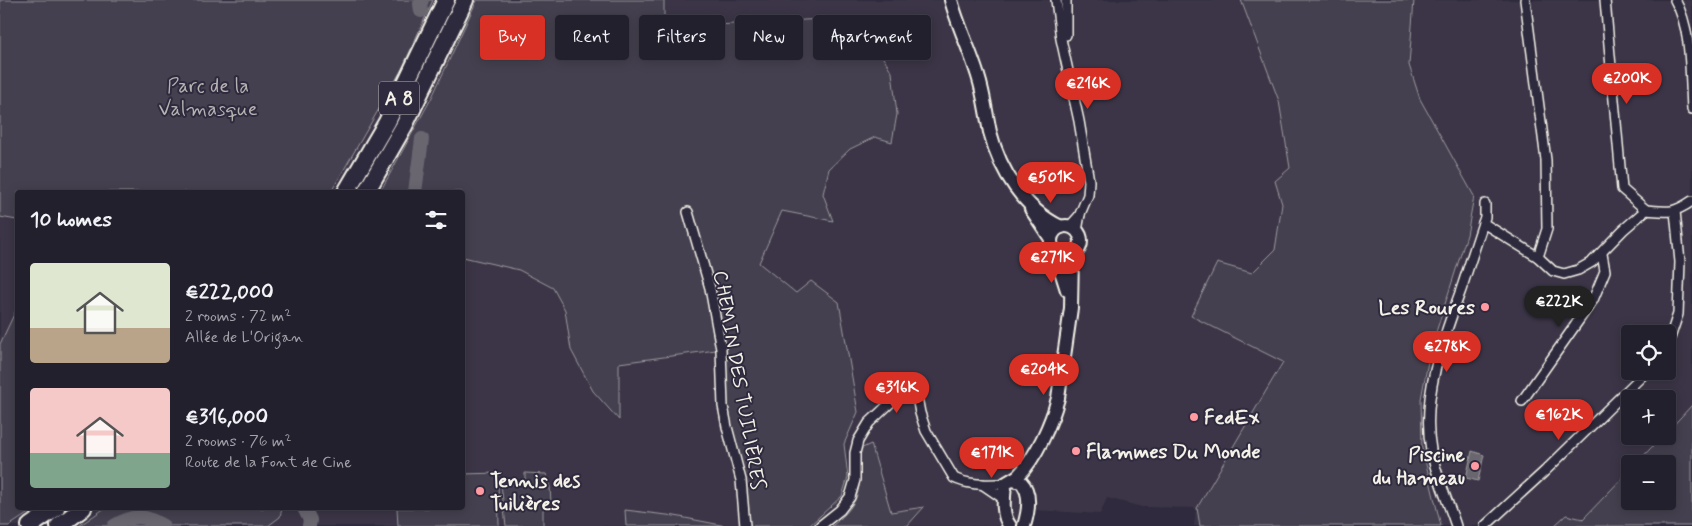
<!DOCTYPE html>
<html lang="en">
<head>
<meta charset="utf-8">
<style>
  :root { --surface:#23202e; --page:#2f2d3a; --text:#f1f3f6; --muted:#a3a3aa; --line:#403e4a; --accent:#d93025 }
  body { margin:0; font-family:Mynerve,sans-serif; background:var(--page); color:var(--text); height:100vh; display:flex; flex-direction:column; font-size:19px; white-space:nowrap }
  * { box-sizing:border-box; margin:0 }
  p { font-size:16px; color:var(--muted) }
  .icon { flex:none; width:28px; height:28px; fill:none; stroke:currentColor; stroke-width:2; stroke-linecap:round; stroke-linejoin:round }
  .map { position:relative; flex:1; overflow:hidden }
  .drawer { position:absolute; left:15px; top:190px; width:450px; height:320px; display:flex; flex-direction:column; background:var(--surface); border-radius:5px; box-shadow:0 2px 12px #0003,0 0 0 1px var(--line) }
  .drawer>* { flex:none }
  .hud { position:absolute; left:480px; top:15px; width:475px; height:45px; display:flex; gap:10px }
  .tools { position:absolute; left:1621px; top:325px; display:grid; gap:10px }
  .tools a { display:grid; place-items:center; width:55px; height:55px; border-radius:5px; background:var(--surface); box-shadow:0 2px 12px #0003,0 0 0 1px var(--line); font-size:25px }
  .price { position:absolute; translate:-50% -42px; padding:0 11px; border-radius:18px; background:var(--accent); color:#fff; font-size:16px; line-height:32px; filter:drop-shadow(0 1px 2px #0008) }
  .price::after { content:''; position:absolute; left:50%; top:30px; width:15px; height:11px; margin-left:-8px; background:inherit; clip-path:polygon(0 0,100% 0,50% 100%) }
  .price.current { background:#222; color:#fff }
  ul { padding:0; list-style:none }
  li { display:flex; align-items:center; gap:15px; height:125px; padding:0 15px }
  li span { display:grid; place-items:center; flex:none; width:140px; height:100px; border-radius:5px; color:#555 }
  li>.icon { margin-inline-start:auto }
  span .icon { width:60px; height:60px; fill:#fffc; stroke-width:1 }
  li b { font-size:21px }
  h2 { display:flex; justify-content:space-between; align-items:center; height:60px; padding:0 15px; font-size:21px }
  .tag { padding:0 18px; border-radius:5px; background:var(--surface); box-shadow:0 2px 12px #0003,0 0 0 1px var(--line); font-size:18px; line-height:45px }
  .tag.current { background:var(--accent); color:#fff }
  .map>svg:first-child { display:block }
  .built { fill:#3b3647; fill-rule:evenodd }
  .green { fill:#454050; stroke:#9c989c }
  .water { fill:#6a6670; stroke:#a19ea0 }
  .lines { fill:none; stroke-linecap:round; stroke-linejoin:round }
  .river { stroke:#6a6670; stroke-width:14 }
  .minor-casing { stroke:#f4f1e8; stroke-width:12 }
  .secondary-casing { stroke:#f4f1e8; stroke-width:16 }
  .motorway-casing { stroke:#f4f1e8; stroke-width:20 }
  .minor { stroke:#2f2a3d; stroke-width:9 }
  .secondary { stroke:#2f2a3d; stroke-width:12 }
  .motorway { stroke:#2f2a3d; stroke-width:16 }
  .poi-dot { fill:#ff9aa2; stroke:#2f2a3d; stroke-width:2 }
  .labels { text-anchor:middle; stroke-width:4; stroke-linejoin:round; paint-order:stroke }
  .shield { fill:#2f2a3d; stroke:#b9b5b5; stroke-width:1 }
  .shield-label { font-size:19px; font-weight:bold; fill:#f4f1e8 }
  .park-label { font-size:20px; fill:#b7b3b3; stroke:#2f2a3d }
  .poi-label { font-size:20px; font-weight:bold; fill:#f4f1e8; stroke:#2f2a3d; text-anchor:start }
  .street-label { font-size:20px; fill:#f4f1e8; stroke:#2f2a3d }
</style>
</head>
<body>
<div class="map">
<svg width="1692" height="526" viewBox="0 0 1692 526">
  <rect width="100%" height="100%" fill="#2f2a3d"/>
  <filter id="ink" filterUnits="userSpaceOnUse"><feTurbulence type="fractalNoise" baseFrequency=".02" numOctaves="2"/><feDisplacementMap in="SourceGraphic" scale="10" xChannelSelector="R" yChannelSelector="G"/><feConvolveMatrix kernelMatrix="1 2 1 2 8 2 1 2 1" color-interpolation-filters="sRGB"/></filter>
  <g filter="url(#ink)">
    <path class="built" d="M 0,0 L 1692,0 L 1692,503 L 1648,526 L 1194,526 L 1196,508 L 1142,507 L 1107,498 L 1100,514 L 1034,510 L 1031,526 L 0,526 ZM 18,192 L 462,192 L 462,508 L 18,508 ZM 1630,334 L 1668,334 L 1668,371 L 1630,371 ZM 1630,399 L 1668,399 L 1668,436 L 1630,436 ZM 1630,464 L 1668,464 L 1668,501 L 1630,501 Z"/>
    <g class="green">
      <polygon points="0,0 433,0 402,69 331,192 18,192 17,220 0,217"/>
      <polygon points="477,0 664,0 664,28 857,17 892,72 897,114 892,142 875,137 850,149 829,169 823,194 833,221 782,211 759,263 796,293 811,281 839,302 858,412 844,444 848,477 842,496 809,526 750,526 741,469 716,350 619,363 619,420 593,391 571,350 565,310 553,288 519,270 463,257 462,192 380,192 432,97"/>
      <polygon points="1241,0 1414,0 1409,65 1420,99 1474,196 1467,235 1430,351 1421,399 1422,448 1441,526 1200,526 1197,508 1283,362 1191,316 1217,263 1252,273 1275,250 1282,204 1275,181 1290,168 1279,101"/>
      <polygon points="17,308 18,508 36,508 9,526 0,526 0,344"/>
      <polygon points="1692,405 1692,526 1554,526 1566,515 1583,519 1630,470 1630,501 1668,501 1668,464 1636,464 1662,436 1668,436 1668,431"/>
      <path d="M 871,444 L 891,512 L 924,507 L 907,526 L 832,526 C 863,501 861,487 858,450 Z"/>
      <polygon points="498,473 499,526 398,526 397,508 462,508 463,474"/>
      <polygon points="525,473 546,474 550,487 551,502 543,510 543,526 506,526 501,484 525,484"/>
      <polygon points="105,508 282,508 280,517 268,526 79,526"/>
      <polygon points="625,510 675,516 726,526 626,526"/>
    </g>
    <polygon class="water" points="1472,451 1484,455 1478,481 1466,478"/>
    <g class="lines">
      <g class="river">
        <polyline points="421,11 420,4 422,0"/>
        <polyline points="415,192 422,139"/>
        <polyline points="304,508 310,520 309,526"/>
        <path d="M 114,526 C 135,514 143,514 163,526"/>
      </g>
      <g class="minor-casing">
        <g id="minor">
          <polyline points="1056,0 1061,39 1079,121 1089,181 1088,195 1080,214 1077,231"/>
          <polyline points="1525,0 1546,160 1547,229 1538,257"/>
          <polyline points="1605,0 1622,189 1646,210"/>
          <path d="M 1675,0 C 1692,29 1690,75 1692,109"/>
          <polyline points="1066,35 1066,0"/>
          <polyline points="688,212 710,288 721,349 723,406 727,427 741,480 745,526"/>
          <path d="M 1483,223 L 1538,257 L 1553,271 L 1564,274 L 1578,270 L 1592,262 L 1623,230 L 1646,210 C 1668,212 1673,214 1692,201"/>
          <polyline points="1069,227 1080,215"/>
          <polyline points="1668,344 1678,314 1680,262 1675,211"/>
          <polyline points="1522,401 1593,300 1605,271 1602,254"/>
          <polyline points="982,484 1004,499"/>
          <path d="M 820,526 L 840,510 L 850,497 L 855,480 L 855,453 L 858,441 L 869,423 L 903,391 L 911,391 L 917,397 L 920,413 L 926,431 L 954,478 C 970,486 988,484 1005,484"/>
          <path d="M 1456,526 C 1448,501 1436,476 1431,450 C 1421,397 1443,339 1461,290 C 1469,265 1477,241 1485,217 L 1485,204"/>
          <polyline points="1485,526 1545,471 1647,371"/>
        </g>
      </g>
      <g class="secondary-casing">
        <g id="secondary">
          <path d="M 951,0 C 958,26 970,50 978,76 C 984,94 986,113 990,132 C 1000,171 1024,209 1061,227"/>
          <polyline points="1031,209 1051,239"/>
          <circle cx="1066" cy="241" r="15"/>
          <polyline points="1055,252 1067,290"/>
          <path d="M 1012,480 L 1021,482 C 1032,493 1028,513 1024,526"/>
          <path d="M 1010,526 C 1001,515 1004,497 1005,484 C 1009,481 1014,479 1018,476 C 1036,458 1052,422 1058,398 L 1071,308 L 1072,255"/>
        </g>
      </g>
      <g class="motorway-casing">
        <g id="motorway">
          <polyline points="346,192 387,122 446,0"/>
          <polyline points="366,192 404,126 465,0"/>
          <polyline points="30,526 56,508"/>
          <polyline points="59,526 83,508"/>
        </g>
      </g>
      <use href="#minor" class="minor"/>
      <use href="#secondary" class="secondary"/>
      <use href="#motorway" class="motorway"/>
    </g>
  </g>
  <g class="poi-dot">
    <circle cx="1485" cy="307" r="5"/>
    <circle cx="1194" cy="417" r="5"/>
    <circle cx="1076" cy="451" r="5"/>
    <circle cx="1475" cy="466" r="5"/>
    <circle cx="480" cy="491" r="5"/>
  </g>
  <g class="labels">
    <rect class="shield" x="379" y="81.5" width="40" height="33" rx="4"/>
    <g class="shield-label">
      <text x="399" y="105">A 8</text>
    </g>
    <g class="park-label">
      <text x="208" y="92">Parc de la<tspan x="208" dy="23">Valmasque</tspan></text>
    </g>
    <g class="poi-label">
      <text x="1475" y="314" text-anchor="end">Les Roures</text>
      <text x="1204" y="424">FedEx</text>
      <text x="1086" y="458">Flammes Du Monde</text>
      <text x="1465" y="461" text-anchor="end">Piscine<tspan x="1465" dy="23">du Hameau</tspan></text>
      <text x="490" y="487">Tennis des<tspan x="490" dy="23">Tuilières</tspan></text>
    </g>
    <g class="street-label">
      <text transform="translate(740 380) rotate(80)" y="7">CHEMIN DES TUILIÈRES</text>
    </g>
  </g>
</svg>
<div class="tools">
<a><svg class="icon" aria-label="locate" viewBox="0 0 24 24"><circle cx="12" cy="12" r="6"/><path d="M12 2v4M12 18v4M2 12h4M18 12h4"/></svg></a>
<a>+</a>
<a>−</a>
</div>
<b class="price" style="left:1627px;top:105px">€200K</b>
<b class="price" style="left:1088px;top:110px">€216K</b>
<b class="price" style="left:1051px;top:204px">€501K</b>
<b class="price" style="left:1052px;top:284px">€271K</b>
<b class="price current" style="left:1559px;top:328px">€222K</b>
<b class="price" style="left:1447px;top:373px">€278K</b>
<b class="price" style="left:1044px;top:396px">€204K</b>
<b class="price" style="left:897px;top:414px">€316K</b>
<b class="price" style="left:1559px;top:441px">€162K</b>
<b class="price" style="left:992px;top:479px">€171K</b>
<div class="hud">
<a class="tag current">Buy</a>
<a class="tag">Rent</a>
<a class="tag">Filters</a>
<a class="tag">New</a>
<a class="tag">Apartment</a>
</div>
<section class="drawer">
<h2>10 homes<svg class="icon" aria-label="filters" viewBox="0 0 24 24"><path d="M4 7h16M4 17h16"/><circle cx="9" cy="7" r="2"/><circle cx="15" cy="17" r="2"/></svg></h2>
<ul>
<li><span style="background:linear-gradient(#dfe7d0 65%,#b9a48a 0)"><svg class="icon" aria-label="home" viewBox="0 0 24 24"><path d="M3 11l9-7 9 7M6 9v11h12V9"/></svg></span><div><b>€222,000</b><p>2 rooms · 72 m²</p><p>Allée de L'Origan</p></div></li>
<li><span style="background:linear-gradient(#f6c9c9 65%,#7fa58c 0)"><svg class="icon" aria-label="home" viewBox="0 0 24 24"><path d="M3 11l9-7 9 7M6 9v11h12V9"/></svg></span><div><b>€316,000</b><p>2 rooms · 76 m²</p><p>Route de la Font de Cine</p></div></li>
</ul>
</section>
</div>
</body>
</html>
